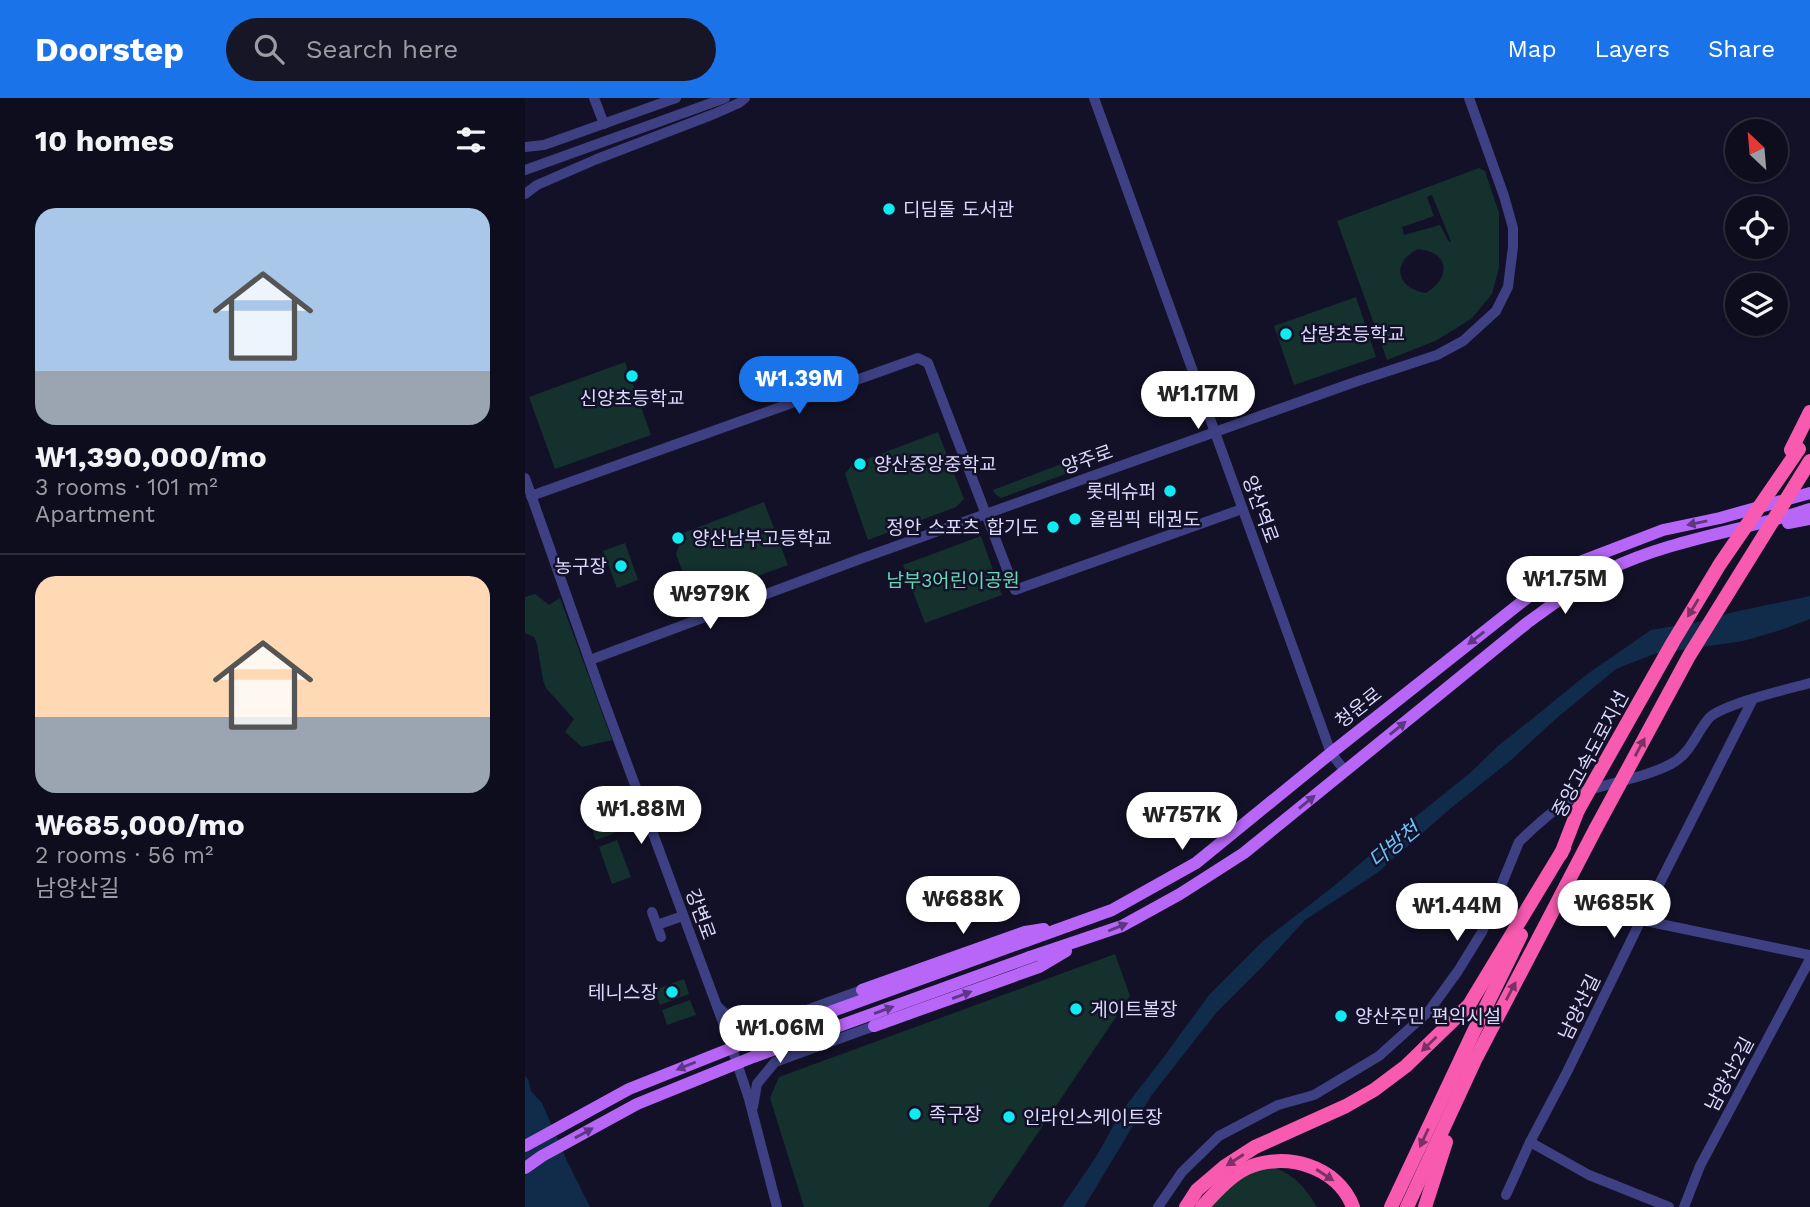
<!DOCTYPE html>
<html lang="en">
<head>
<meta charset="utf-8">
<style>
  :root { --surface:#0e0d1d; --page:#171626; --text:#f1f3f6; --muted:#9b9ca4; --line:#2e2d3b; --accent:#1a73e8 }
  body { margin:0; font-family:"Work Sans","Noto Sans KR",sans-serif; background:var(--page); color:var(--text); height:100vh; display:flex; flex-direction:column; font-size:26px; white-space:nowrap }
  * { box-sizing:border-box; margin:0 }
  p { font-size:23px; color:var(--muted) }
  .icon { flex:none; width:38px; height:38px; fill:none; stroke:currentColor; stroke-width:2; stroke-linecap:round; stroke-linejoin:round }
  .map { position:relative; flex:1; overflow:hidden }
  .drawer { display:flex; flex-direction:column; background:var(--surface); width:525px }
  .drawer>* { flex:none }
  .needle { width:46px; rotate:334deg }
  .buttons { position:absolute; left:1200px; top:21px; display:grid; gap:14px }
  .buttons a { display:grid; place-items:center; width:63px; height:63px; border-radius:50%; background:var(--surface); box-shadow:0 2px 5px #0004,0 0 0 2px var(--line); font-size:35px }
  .price { position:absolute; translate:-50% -60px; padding:0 16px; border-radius:24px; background:#fff; color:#222; font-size:23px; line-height:46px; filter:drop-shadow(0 2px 4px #0008) }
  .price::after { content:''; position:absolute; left:50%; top:42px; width:21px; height:16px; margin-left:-10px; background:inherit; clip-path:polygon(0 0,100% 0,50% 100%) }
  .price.active { background:var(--accent); color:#fff }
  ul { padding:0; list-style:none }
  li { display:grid; align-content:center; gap:14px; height:371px; padding:0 35px }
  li+li { border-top:2px solid var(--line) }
  li span { display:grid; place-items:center; height:217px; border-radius:21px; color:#555 }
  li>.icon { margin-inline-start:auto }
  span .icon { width:126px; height:126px; fill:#fffc; stroke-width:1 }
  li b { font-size:30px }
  h2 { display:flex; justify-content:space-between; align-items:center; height:84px; padding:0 35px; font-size:30px }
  header { display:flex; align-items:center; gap:42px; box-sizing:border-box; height:98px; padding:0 35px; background:var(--accent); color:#fff }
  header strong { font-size:33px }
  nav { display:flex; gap:38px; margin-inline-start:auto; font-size:24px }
  .search { width:490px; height:63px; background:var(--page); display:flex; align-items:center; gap:18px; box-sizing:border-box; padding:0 24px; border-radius:38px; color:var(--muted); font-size:26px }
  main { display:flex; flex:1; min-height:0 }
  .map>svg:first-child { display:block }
  .green { fill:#14312e; fill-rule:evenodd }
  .water { fill:#112b4b }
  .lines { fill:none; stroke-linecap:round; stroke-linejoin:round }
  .minor { stroke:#3f4083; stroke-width:10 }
  .major { stroke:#b766f7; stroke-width:12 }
  .highway { stroke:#f75aaf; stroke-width:14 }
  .major-bridge { stroke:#b766f7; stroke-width:12 }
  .highway-bridge { stroke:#f75aaf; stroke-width:14 }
  .oneway { fill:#5d3785 }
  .oneway2 { fill:#7a3264 }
  .poi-dot { fill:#0febf3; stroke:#131127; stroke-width:2.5 }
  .labels { text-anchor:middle; stroke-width:5; stroke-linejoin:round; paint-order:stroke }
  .poi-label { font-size:19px; fill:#dbd9fd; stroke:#131127; text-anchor:start }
  .street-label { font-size:19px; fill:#dbd9fd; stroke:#131127 }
  .park-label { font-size:19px; fill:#68dab6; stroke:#131127 }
  .water-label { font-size:21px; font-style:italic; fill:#6cc0f8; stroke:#131127 }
</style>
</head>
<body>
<header>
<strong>Doorstep</strong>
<div class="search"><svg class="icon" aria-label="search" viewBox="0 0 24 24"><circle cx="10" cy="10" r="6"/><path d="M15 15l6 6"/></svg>Search here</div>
<nav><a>Map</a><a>Layers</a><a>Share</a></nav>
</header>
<main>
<section class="drawer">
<h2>10 homes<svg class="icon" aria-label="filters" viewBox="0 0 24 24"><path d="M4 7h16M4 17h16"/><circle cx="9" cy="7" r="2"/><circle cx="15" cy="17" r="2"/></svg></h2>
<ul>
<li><span style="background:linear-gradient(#a9c7e8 75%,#9aa5b1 0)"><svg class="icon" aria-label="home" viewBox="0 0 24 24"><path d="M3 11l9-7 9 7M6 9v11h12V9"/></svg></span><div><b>₩1,390,000/mo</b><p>3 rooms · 101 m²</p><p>Apartment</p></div></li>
<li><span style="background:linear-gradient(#ffd9b3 65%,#9aa5b1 0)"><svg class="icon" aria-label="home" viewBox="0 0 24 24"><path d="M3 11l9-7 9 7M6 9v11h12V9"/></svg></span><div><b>₩685,000/mo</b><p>2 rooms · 56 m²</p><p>남양산길</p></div></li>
</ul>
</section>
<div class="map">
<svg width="1285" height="1109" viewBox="0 0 1285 1109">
  <rect width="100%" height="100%" fill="#131127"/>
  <g class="green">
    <path d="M 954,70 L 960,73 L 974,115 L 974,170 L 967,196 L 947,220 L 930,231 L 910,243 L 862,262 L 812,123 ZM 907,97 L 926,143 L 926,144 L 924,144 L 915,127 L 879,137 L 877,129 L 909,118 L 902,99 ZM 893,151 C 924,154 927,179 901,195 C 872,191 865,165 893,151 Z"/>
    <polygon points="831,199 851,259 769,287 749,228"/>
    <polygon points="100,264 126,337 30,371 4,299"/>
    <polygon points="413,334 439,401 431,409 343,442 320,376 327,367"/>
    <polygon points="552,360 556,370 476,400 470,396 468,392"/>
    <polygon points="239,404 263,467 168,502 151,456 158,435"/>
    <polygon points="456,438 477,497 400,525 378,467"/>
    <polygon points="100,445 113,482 92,490 78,453"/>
    <polygon points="10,496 24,507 35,500 87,642 57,649 40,634 49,621 21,590 18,582 12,546 9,539 0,535 0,499"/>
    <polygon points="76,697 90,735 71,742 57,704"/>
    <polygon points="92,742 106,779 87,786 74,749"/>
    <polygon points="590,856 605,898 463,1109 279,1109 245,1000 254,979"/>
    <polygon points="159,881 164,896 135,907 129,892"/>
    <polygon points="165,902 171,917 142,927 137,912"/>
    <path d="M 744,1068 C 769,1076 778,1087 792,1109 L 684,1109 L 709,1081 Z"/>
  </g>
  <g class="water">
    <polygon points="1285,498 1285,521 1256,532 1218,543 1129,556 1091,571 1033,619 986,662 926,710 852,775 780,822 738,868 691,915 626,998 559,1109 537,1109 571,1059 596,1014 638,960 684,897 738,843 809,788 879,728 945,675 974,647 1007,621 1061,577 1126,532 1173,524 1209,514"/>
    <polygon points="0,978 3,981 6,993 17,1005 42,1063 65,1109 0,1109"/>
  </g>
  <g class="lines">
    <g class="minor">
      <polyline points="69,0 79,26"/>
      <polyline points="569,0 806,655 820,673"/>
      <polyline points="0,49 19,47 151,0"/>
      <polyline points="0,72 200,0"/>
      <polyline points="0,96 12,87 72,61 189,16 214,5 220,0"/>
      <polyline points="0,380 77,598 203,938 224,1001 252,1109"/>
      <polyline points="6,398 393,260 403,265 490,492 717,411"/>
      <polyline points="65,562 335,461 827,285 912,257 938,243 971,213 983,189 988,149 988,130 979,98 944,0"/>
      <polyline points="127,814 136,839"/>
      <polyline points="1116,822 1285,857"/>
      <polyline points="132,827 158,818"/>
      <polyline points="192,908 210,925 226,932 337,892"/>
      <polyline points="228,1009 232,986 250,964 349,928"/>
      <polyline points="1005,1044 1064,1077 1144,1109"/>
      <polyline points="981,1097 1005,1044 1042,974 1116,822 1228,601"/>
      <path d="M 633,1109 L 657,1074 L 694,1038 L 753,1007 L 789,997 L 854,958 L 904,913 L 933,873 L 957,834 L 994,744 C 1012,726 1033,708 1055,695 C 1083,685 1128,678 1151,663 C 1167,652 1172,634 1184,620 C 1198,606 1263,591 1285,585"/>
      <polyline points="1159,1109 1175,1068 1285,861"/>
    </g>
    <g class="major">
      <polyline points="1263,425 1285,421"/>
      <polyline points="501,843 587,812 671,765 806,655 1017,488 1057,463 1138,432 1195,420 1285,395"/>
      <path d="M 505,859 L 597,828 L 655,796 L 719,755 L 1002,525 C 1028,506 1054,486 1083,472 C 1147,441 1218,433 1285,411"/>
      <polyline points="337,892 500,834 519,831"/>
      <polyline points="349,928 514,869 541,853"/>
    </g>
    <g class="highway">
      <polyline points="1266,352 1285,314"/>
      <polyline points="1036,756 1053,712"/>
      <polyline points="661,1109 672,1092 699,1069 730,1049 821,1008 849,992 881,968 944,907 1039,750"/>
      <path d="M 677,1109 C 690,1095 705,1078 722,1070 C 760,1053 813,1068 828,1109"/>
      <polyline points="866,1109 949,933 996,837"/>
      <polyline points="882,1109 950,962 1071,730"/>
      <polyline points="900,1109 921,1044"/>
    </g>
    <g class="major-bridge">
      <polyline points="0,1048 104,991 222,944 501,843"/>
      <polyline points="0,1070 17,1058 112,1006 228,959 505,859"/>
    </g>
    <g class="highway-bridge">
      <polyline points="1053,712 1148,544 1195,466 1274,351"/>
      <polyline points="1071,730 1164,558 1285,363"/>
    </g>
  </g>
  <defs><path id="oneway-solid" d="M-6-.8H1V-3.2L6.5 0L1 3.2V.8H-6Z" transform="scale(1.75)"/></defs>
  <g class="oneway">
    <use href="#oneway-solid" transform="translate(1172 425) rotate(168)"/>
    <use href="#oneway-solid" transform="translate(951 540) rotate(142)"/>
    <use href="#oneway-solid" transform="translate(873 630) rotate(-39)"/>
    <use href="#oneway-solid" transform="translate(782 704) rotate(-39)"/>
    <use href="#oneway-solid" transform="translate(593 829) rotate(-22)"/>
    <use href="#oneway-solid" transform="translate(437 897) rotate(-20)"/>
    <use href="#oneway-solid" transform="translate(359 912) rotate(-20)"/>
    <use href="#oneway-solid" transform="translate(161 968) rotate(158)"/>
    <use href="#oneway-solid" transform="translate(59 1035) rotate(-29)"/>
  </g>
  <g class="oneway2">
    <use href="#oneway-solid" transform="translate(1168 510) rotate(121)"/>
    <use href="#oneway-solid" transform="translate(1115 649) rotate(-62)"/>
    <use href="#oneway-solid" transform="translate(986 893) rotate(-62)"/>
    <use href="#oneway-solid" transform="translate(904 946) rotate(136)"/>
    <use href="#oneway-solid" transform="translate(899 1040) rotate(115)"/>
    <use href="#oneway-solid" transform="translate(710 1062) rotate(147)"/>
    <use href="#oneway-solid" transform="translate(800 1077) rotate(33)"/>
  </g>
  <g class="poi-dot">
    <circle cx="364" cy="111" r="7"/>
    <circle cx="761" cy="236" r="7"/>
    <circle cx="107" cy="278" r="7"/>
    <circle cx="335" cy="366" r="7"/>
    <circle cx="645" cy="393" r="7"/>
    <circle cx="550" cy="421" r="7"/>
    <circle cx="528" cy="429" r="7"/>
    <circle cx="153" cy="440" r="7"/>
    <circle cx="96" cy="468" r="7"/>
    <circle cx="147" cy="894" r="7"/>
    <circle cx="551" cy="911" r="7"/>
    <circle cx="816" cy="918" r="7"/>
    <circle cx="390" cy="1016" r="7"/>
    <circle cx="484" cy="1019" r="7"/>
  </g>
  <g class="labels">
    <g class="poi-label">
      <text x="378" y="118">디딤돌 도서관</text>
      <text x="775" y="243">삽량초등학교</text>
      <text x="107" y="307" text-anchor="middle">신양초등학교</text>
      <text x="349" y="373">양산중앙중학교</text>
      <text x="631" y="400" text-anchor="end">롯데슈퍼</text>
      <text x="564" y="428">올림픽 태권도</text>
      <text x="514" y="436" text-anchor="end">정안 스포츠 합기도</text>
      <text x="167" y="447">양산남부고등학교</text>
      <text x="82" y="475" text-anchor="end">농구장</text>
      <text x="133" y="901" text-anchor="end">테니스장</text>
      <text x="565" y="918">게이트볼장</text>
      <text x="830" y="925">양산주민 편익시설</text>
      <text x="404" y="1023">족구장</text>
      <text x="498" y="1026">인라인스케이트장</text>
    </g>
    <g class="street-label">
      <text transform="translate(562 361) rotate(-19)" y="7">양주로</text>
      <text transform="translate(736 411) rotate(70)" y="7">양산역로</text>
      <text transform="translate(833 609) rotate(-38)" y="7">청운로</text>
      <text transform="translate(1065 656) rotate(-62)" y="7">중앙고속도로지선</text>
      <text transform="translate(176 816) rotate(70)" y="7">강변로</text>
      <text transform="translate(1054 909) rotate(-64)" y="7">남양산길</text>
      <text transform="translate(1204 976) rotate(-62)" y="7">남양산2길</text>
    </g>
    <g class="park-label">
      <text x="428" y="489">남부3어린이공원</text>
    </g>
    <g class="water-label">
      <text transform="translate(869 747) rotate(-39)" y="7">다방천</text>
    </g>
  </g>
</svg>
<div class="buttons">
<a><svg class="needle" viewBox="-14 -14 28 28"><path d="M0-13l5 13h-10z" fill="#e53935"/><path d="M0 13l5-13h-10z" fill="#9b9ca4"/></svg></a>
<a><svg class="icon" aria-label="locate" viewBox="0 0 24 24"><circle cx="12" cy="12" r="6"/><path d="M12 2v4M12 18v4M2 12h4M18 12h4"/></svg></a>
<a><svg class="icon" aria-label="layers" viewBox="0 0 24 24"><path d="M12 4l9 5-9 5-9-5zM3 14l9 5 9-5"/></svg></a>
</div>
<b class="price active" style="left:274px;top:318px">₩1.39M</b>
<b class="price" style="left:673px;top:333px">₩1.17M</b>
<b class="price" style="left:1040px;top:518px">₩1.75M</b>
<b class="price" style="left:185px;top:533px">₩979K</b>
<b class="price" style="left:116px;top:748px">₩1.88M</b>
<b class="price" style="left:657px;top:754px">₩757K</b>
<b class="price" style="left:438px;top:838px">₩688K</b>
<b class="price" style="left:1089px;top:842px">₩685K</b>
<b class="price" style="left:932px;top:845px">₩1.44M</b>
<b class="price" style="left:255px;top:967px">₩1.06M</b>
</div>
</main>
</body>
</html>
